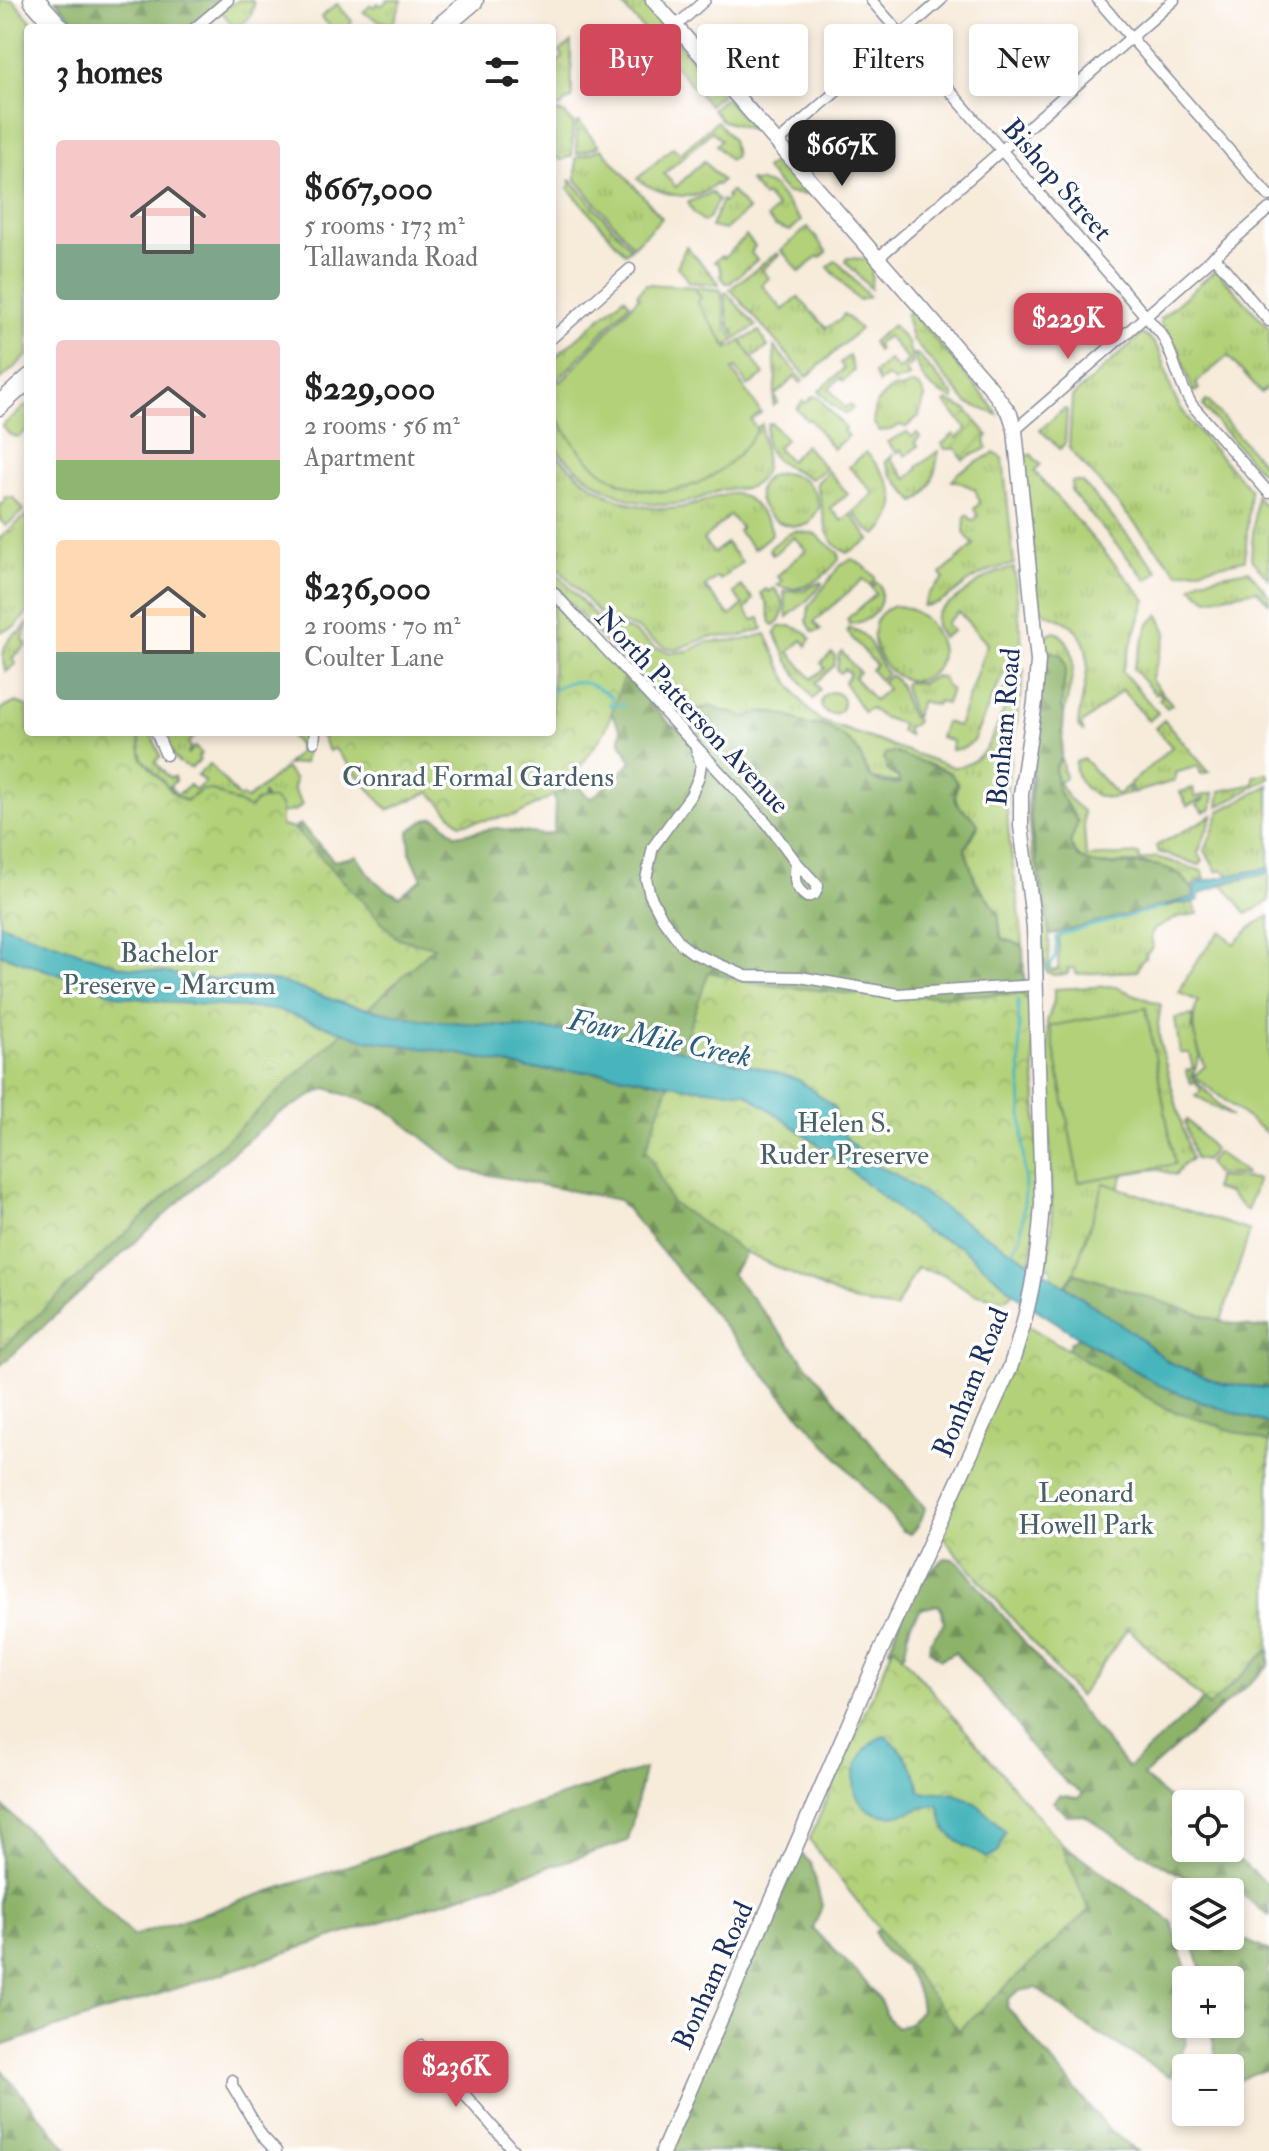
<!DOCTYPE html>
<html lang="en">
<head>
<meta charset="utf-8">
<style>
  :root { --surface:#fff; --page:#f6f6f6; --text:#222; --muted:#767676; --accent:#d1495b }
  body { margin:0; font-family:"IM FELL Double Pica",serif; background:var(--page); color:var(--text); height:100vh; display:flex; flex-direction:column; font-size:30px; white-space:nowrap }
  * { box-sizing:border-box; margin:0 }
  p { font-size:26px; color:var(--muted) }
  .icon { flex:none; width:44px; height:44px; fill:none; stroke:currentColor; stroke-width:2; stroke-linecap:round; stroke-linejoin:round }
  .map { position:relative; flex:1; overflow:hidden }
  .drawer { position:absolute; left:24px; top:24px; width:532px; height:712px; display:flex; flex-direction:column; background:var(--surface); border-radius:8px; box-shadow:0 4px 12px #0003 }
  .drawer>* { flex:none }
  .banner { position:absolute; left:580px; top:24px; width:568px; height:72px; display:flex; gap:16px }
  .tools { position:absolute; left:1172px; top:1790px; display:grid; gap:16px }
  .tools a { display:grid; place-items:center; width:72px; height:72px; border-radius:8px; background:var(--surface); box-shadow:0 4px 12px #0003; font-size:40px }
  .price { position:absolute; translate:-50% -68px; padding:0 18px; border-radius:16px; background:var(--accent); color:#fff; font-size:26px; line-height:52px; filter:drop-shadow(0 2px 4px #0008) }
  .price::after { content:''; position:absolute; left:50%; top:48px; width:24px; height:18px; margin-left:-12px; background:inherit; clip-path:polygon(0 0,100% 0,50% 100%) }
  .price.selected { background:#222; color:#fff }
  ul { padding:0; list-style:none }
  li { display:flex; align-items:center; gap:24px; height:200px; padding:0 32px }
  li span { display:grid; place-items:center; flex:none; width:224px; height:160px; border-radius:8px; color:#555 }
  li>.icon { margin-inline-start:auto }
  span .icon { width:96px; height:96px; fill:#fffc; stroke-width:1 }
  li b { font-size:34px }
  h2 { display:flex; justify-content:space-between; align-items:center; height:96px; padding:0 32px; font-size:34px }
  .pill { padding:0 28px; border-radius:8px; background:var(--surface); box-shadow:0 4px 12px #0003; font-size:28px; line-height:72px }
  .pill.selected { background:var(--accent); color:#fff }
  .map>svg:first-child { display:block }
  .grass { fill:url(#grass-tufts); stroke:#66806c; stroke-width:2 }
  .forest { fill:url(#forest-firs); stroke:#547164; stroke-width:2 }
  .park { fill:url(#park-crowns); stroke:#66806c; stroke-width:2 }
  .garden { fill:url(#garden-furrows); stroke:#66806c; stroke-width:2 }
  .pitch { fill:#b2d179; stroke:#66806c; stroke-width:2 }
  .water { fill:#46b5bb; stroke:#30728c; stroke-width:2 }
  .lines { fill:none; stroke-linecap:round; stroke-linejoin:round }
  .stream { stroke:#46b5bb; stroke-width:3 }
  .street-casing { stroke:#898d9c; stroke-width:13 }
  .secondary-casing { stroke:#898d9c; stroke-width:17 }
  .highway-casing { stroke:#898d9c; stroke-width:23 }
  .street { stroke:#fff; stroke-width:10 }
  .secondary { stroke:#fff; stroke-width:14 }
  .highway { stroke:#fff; stroke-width:20 }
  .labels { text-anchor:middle; stroke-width:7; stroke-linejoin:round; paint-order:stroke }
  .street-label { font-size:28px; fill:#1b2f5e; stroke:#fff }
  .park-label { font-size:28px; fill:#486066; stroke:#fff }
  .water-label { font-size:30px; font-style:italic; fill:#2a5e7f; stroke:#fff }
</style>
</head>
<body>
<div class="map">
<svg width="1269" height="2151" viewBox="0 0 1269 2151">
  <defs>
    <pattern id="grass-tufts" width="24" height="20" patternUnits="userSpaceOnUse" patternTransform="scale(2)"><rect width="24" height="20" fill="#b2d179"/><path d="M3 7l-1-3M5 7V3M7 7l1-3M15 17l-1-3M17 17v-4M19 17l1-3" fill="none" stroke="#98b46b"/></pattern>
    <pattern id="forest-firs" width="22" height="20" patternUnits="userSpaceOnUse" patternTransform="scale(2)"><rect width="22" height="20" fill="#8db369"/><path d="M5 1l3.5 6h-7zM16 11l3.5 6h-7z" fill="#72925a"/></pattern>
    <pattern id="park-crowns" width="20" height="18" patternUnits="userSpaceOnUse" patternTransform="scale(2)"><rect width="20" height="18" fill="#b2d179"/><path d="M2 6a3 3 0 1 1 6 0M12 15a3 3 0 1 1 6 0" fill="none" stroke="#98b46b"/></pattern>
    <pattern id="garden-furrows" width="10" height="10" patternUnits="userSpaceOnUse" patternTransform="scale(2)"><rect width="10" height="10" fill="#b2d179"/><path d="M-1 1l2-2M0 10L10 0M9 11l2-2" fill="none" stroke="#98b46b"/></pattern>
  </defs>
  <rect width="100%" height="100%" fill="#fff"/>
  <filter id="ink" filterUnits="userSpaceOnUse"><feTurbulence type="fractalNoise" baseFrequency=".0125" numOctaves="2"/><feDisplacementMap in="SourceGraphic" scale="16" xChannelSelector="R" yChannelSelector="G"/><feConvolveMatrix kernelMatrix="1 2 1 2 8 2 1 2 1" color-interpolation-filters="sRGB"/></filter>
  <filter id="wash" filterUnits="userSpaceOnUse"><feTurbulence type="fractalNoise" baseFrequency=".006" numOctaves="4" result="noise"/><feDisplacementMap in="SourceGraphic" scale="32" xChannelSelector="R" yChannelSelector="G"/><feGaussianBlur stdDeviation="1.8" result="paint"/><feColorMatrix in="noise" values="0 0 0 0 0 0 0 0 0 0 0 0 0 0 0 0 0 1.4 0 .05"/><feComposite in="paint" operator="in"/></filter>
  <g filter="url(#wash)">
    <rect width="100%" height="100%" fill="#f7ebda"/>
    <g class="grass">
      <polygon points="239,0 252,0 254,5 251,15 238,28 235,28 221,11"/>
      <polygon points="388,0 402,0 393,24 379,21 363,12 371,5 374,7 378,3 381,6"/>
      <polygon points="618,0 641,0 722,94 709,105"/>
      <polygon points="337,4 352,21 349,28 332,28 321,17"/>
      <polygon points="571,42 572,99 566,101 560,108 552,106 552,67 563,57 560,51"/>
      <polygon points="725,98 754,130 723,121 712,109"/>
      <polygon points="552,111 566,114 567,118 573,123 572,156 560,160 552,153"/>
      <path d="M 717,121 L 732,140 L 735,156 L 729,160 L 716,145 L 721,140 L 712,131 L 664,174 L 676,187 L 704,161 L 722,181 L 717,185 L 715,184 C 697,206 658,194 637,179 L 673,147 L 680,154 Z"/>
      <polygon points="579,122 599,146 577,154 576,123"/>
      <polygon points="602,149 662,218 633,246 576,180 576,158"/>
      <polygon points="779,159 811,195 786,193 765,169"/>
      <polygon points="571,180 631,248 625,253 568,188 572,184 569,181"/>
      <polygon points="750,180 755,183 757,181 773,186 801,221 790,231 775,226 767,218 777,208 766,195 763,197 749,181"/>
      <polygon points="731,191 748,210 725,230 711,227 722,200 724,202 728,198 726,196"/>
      <polygon points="712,193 718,200 709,218 704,222 693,212 688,202"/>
      <polygon points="808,227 827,252 820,258 818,256 800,272 781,250"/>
      <polygon points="746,236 755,246 751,253 757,260 730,283 726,283 720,275 722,273 718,263 714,262 721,256 724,258"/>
      <polygon points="686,246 719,283 718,285 688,282 684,273 677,267"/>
      <polygon points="777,253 779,255 762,270 769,278 762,285 783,310 798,297 826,328 840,320 844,314 860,329 807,377 730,289"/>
      <polygon points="847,258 866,259 872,266 871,289 845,261"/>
      <polygon points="835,261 838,262 869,297 858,300 828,267"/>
      <polygon points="1216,270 1269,328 1269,385 1261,393 1228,356 1196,383 1199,390 1193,392 1178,348 1160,323 1160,319"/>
      <polygon points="694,287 721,290 726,325 735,340 727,346 696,301 701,298"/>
      <polygon points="726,292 756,326 737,338 729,324 724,294"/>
      <polygon points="624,297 630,303 558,380 552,375 552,360"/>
      <polygon points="910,310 990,403 998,415 967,403 912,339 906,315"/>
      <polygon points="893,325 908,343 913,363 908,368 904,364 908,360 887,336 876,345 879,349 877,351 872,342"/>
      <polygon points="759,331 768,347 752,358 741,341"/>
      <path d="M 1142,334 C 1166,344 1165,378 1175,398 C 1188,425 1229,465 1250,489 L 1245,560 L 1178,573 L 1069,448 L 1072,397 Z"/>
      <polygon points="774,347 803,380 801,383 795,377 774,396 778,402 773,406 776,380"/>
      <path d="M 914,354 L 917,354 L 954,396 L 954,399 C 929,391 920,379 914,354 Z"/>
      <polygon points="849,356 854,371 843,381 840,378 829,388 845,408 850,404 853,408 845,414 831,404 819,391 844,369 840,363"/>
      <polygon points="889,360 898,370 902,366 910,377 895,382 886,376 879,383 874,373"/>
      <polygon points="913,384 920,387 925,397 919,416 906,427 900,425 890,430 879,431 873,422 877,402 892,388 901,389"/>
      <polygon points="813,396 818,397 845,428 843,431 848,436 833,449 810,419 807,420 797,409 803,401 806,403"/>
      <polygon points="1206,401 1209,402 1269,471 1269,482 1205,409 1203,405"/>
      <polygon points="28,404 28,430 18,437 10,435 2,426"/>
      <polygon points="1064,409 1067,410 1065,443 1060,449 1040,430"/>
      <path d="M 552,412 L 569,436 L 618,482 L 639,489 L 662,492 L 757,431 L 756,428 L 762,424 C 760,439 769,461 764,472 C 751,495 741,486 722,490 C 710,493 699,500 687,502 C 634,514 586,483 552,444 Z"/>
      <path d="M 771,423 L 786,439 L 777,447 L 790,461 L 805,445 L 826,469 L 811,479 C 787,464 757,461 768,424 Z"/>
      <polygon points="907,432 912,437 917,433 920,437 915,442 918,446 906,456 901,450 897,453 887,442"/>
      <path d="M 552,450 C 577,476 608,502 646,507 C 663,510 680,509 696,504 C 725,495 740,483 761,513 C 767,521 771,524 772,534 L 754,549 L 738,531 L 741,528 L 730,515 L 703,540 L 714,553 L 726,543 L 742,562 L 720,580 L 717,577 L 705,587 L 730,616 L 743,605 L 734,593 L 741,586 L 753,599 L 745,610 L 753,620 L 760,618 L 763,629 L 741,636 L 709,637 L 678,649 L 667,648 L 653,641 L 638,629 L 602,617 L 552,561 Z"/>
      <path d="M 938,451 C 937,467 931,495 915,502 L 891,474 L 885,461 L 893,454 L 890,459 L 907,479 L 918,469 L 917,467 Z"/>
      <path d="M 866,452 C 890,480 910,503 877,535 L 867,529 L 853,512 L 874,493 L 849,467 Z"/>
      <path d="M 994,453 L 1003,459 L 1014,564 C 999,567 985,571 972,580 C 954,591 946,604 923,606 L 929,593 L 944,579 L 941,574 L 974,545 L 964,533 L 965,517 L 967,515 L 973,521 L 978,516 L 974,509 L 980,503 L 975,489 L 957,481 L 952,481 L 959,472 Z"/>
      <path d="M 1031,454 L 1040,465 L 1034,471 L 1146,600 L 1122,671 L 1158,713 L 1149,721 L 1122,690 L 1081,725 L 1084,732 L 1078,727 C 1079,694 1102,653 1072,626 C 1062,617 1047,617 1039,608 L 1023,455 Z"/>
      <path d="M 828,471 L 848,494 L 830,508 L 842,521 L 851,514 L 870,540 L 847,553 C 819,540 826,508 816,484 Z"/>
      <path d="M 782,473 C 803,475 817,487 819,508 L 809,524 C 767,538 735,479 782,473 Z"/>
      <polygon points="1072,482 1082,482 1158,571 1147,580 1071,492"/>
      <polygon points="1256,496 1269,511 1269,579 1251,559"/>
      <polygon points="5,497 14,498 24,510 6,526 0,520 0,504 3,504"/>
      <polygon points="28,514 27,613 16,626 0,632 0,538"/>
      <path d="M 795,531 L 815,534 L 838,553 L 839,559 C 826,577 800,597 777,585 L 782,581 L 777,576 L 806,550 L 794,537 L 773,555 L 769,549 L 786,535 Z"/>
      <polygon points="852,559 864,566 875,577 875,581 870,585 863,579 814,622 821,630 813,632 807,622 809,607 841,564"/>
      <polygon points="552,568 598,619 590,626 552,583"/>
      <path d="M 1014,568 L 1023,654 L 1004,672 L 973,741 L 964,748 L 951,750 L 952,741 L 940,737 L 945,722 L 958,726 L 987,644 L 959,612 L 946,623 L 953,631 L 942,638 C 938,631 933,623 937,614 C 941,608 947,606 952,602 C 975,585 984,574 1014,568 Z"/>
      <polygon points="1248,570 1269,595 1269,603 1257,590 1208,599 1191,587 1201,579"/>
      <polygon points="821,582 822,584 809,599 787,617 784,592 804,590"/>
      <path d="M 877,583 L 880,585 C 885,608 872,622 849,624 L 847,619 L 876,594 L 871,587 Z"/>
      <path d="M 774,588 C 785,600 788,615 774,625 L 771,623 L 767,604 L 761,593 L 766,589 L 769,592 Z"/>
      <path d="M 894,606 C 926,604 960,656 928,676 C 891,700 847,623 894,606 Z"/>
      <polygon points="1159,615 1167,633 1151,680 1172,704 1167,708 1159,699 1162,697 1158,692 1155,694 1133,669 1149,624"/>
      <path d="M 602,621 L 634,632 L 654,647 L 672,653 L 691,650 L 707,642 L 743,640 L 766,634 C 779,663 795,702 821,721 L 953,767 C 987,765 994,732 1006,705 L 998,701 L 1014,672 L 1024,669 C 1021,716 1005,764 1007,811 C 1009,856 1020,901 1023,946 L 1001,938 L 998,913 L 975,880 L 965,849 L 978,827 C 968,811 948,805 958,784 L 950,773 L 939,768 L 895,753 L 886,753 L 884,758 L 890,773 L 898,777 L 900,783 L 872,779 L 866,775 L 856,748 L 818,725 L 807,725 L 793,718 L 769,711 L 747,717 L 700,708 C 690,715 687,721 689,733 L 593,629 Z"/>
      <path d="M 28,623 L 23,639 L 27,645 L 12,658 L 16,664 L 6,672 C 0,657 3,643 17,632 L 19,634 Z"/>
      <polygon points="790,626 805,631 811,638 807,646 802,640 789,652 812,679 825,668 821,663 832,653 835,656 834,666 815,683 820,689 813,699 788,661 775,633 779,627"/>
      <path d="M 848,628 C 873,632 873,657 887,673 L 880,680 L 871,670 L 876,665 L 847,632 Z"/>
      <path d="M 1054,631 C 1086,647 1069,687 1064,714 L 1061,707 L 1065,660 L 1043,653 L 1044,636 Z"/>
      <path d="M 842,652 L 859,672 L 854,677 L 874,700 L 887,689 L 882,682 L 889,675 C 908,685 900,708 916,721 L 915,724 L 906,727 L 909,735 L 900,731 L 902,724 L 882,717 L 870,708 L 864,712 L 844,682 L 850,675 L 845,669 L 840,673 L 837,670 L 839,654 Z"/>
      <polygon points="935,676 943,678 947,687 951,689 946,704 938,701 936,705 921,701 915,717 910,709 904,685 906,682 921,683"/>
      <circle cx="832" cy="703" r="11"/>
      <path d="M 1040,698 C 1035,743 1027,788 1032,834 C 1036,877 1055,924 1048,967 L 1052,971 L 1058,969 L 1059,937 L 1065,933 L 1178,903 L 1186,904 L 1193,902 L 1198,914 L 1178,917 L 1153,930 L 1151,937 L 1153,947 L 1145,955 L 1146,957 L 1139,964 L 1137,971 L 1076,974 L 1075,968 L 1069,968 L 1068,974 L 1053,975 L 1046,971 L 1044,961 L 1041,961 L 1027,804 Z"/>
      <polygon points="1164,720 1209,772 1201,774 1198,766 1175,773 1175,781 1133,793 1130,784 1172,747 1155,728"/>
      <polygon points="138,732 150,732 161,756 155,762 169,778 174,777 175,781 170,786 177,795 189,785 196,790 205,782 197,775 210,764 239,798 242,796 246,800 285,768 295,780 293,788 302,805 295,811 272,814 263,793 261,815 211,790 202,790 186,801 176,796 142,759"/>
      <path d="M 161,732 L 199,732 L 188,743 L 191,747 L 187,755 L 195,747 L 201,754 L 198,757 L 200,760 L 191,768 C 175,766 166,746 161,732 Z"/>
      <polygon points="287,732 310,732 304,763 286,765 299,752 298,750 300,747"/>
      <path d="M 1061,758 L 1065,778 L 1059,782 C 1064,795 1072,803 1083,811 L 1086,857 L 1139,854 L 1140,861 L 1156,857 L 1202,871 L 1205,878 L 1197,880 L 1192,888 C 1186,882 1181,873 1174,871 C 1163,866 1147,863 1136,863 C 1109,862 1083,874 1070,843 L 1078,822 L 1058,791 L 1055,768 Z"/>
      <path d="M 1084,759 L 1117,795 L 1128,786 L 1130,793 C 1124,795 1117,798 1110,798 C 1090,798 1073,780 1076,762 Z"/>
      <polygon points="1268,773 1269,778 1218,807 1220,791 1254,784 1254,776"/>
      <polygon points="1269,785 1269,868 1229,875 1221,870 1217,872 1205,851 1220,811"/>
      <polygon points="1193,788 1195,797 1214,793 1212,809 1204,812 1197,805 1205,798 1187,806 1180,792"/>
      <polygon points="1213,815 1198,853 1203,861 1200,865 1158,852 1156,846"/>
      <polygon points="1269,873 1269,901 1247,914 1223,884"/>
      <polygon points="1113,986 1161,1005 1158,1023 1160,1043 1191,1159 1183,1164 1176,1175 1156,1169 1124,1174 1119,1188 1104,1184 1074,1273 1065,1286 1053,1278 1051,1268 1047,1266 1052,1225 1047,1022 1054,1001 1054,989"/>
      <path d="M 1193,1015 L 1192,1026 L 1200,1055 L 1192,1077 C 1207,1090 1217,1105 1232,1117 L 1195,1096 L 1201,1091 L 1196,1082 L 1191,1083 L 1186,1071 L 1193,1068 L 1189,1053 L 1180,1053 L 1175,1018 Z"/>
      <polygon points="1187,1120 1214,1149 1205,1161 1195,1159 1185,1123"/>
      <polygon points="1217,1152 1245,1172 1245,1175 1215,1174 1208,1163"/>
      <polygon points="1216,1177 1258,1179 1247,1211 1228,1193 1214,1189"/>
    </g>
    <g class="forest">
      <polygon points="55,0 223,0 190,28 80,28"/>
      <path d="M 1049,651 L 1062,655 L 1066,667 L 1061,707 L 1064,714 L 1061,758 L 1055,768 L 1058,791 L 1078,822 L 1070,843 C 1073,849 1074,854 1080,858 C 1106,877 1156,848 1186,881 C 1191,887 1194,889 1195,897 L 1050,935 L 1032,834 L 1030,806 L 1043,653 Z"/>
      <path d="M 606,657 L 671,725 L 688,733 C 686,715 696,709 713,706 L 720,710 L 747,717 C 763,709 779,712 795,719 C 799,720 802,724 806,725 C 811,726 814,724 819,725 C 829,727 845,737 852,744 C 872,762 856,787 900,783 L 898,777 L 887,770 L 884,758 L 886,753 L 895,753 L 939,768 L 950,773 L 958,784 C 946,809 969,808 978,824 L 965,849 L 975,880 L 998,913 L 1001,938 L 1023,946 L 1024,978 L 1031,1001 L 761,1068 L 614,1035 L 424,1020 L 345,1004 L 0,710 L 16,702 L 28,707 L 28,732 L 138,732 L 142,759 L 176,796 L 186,801 L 202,790 L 211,790 L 281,826 L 294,829 L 300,824 L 334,861 L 357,856 C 368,875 378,887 399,896 L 422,879 L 410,852 L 409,831 C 437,812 432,813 456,835 L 497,828 L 544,835 L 554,832 L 555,804 L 547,758 L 591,799 L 632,762 L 620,740 L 621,730 L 608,708 Z"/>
      <path d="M 278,1010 L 529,1069 L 608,1073 L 687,1087 L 1004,1299 L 973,1293 L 943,1274 L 917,1268 L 895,1309 L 854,1302 L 746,1253 L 732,1274 L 925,1508 C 922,1519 919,1526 911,1534 L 903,1531 L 780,1393 L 619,1200 L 464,1170 L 385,1108 L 326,1088 L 278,1114 L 230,1155 L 0,1366 L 0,1348 Z"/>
      <polygon points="1074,1273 1221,1321 1255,1328 1269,1326 1269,1388 1223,1384 1170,1363 1134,1334 1065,1286"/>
      <polygon points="1079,1337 1132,1369 1204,1403 1269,1424 1269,1452 1152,1411 1065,1357 1070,1343"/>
      <path d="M 945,1558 L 953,1559 L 961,1565 L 1128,1768 L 1208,1696 L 1269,1620 L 1269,1666 L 1143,1776 L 1186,1814 L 1186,1848 L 1225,1848 L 1269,1886 L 1269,1916 L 1231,1886 L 1208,1887 L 1175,1872 L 1125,1843 L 1084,1815 L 1067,1816 L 1053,1802 L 1059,1795 L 1078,1798 L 1083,1794 L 1068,1784 L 1027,1743 L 1016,1723 L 955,1652 L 941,1659 L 929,1650 L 930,1642 L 944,1623 L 942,1610 L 938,1605 L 920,1609 L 910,1625 L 905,1652 L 898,1659 L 889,1649 C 904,1613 912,1582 945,1558 Z"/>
      <polygon points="644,1769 628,1841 0,2046 0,1803 133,1936"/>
      <path d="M 1060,1842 L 1172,1922 L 1185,1966 L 1186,2043 L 1171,2077 L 1080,2022 L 1036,1988 L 1018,1991 L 1008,1999 L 1007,2007 L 1109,2130 L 1138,2151 L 666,2151 L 800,1853 L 811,1863 L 822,1906 L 813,1929 C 834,1950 858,1971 876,1995 C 885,2006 883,2016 896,2027 L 908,2024 L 921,2010 C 920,1995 914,1980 904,1967 C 889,1950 883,1958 875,1932 L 885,1925 L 1073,1903 Z"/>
      <path d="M 1230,1928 L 1233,1935 L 1269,1951 L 1269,2071 C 1254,2071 1241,2078 1230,2088 L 1230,2068 L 1208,2068 L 1216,2058 L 1210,2024 L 1230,2024 L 1230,1980 L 1206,1980 L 1189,1936 L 1230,1936 Z"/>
      <polygon points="0,2068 69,2151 0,2151"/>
    </g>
    <g class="park">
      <polygon points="552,602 624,677 605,731 565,789 517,815 460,824 430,792 388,810 334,748 329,751 319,732 552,732"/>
      <polygon points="16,702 28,707 28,732 138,732 142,759 176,796 186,801 202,790 211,790 250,809 256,801 273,799 281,807 281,826 294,829 397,938 434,947 0,1350 0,710"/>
      <path d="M 709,972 L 759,984 L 881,997 L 1021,994 L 1031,1001 C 1033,1059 1051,1246 1019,1288 C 1015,1292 1008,1296 1004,1299 L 973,1293 L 943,1274 L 917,1268 L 895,1309 L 854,1302 L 746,1253 L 671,1202 L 646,1148 Z"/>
      <polygon points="1025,1324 1165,1408 1269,1443 1269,1649 1209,1706 1128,1628 1079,1697 937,1530"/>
      <polygon points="894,1646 1060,1842 1089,1910 959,2030 809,1840"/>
    </g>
    <polygon class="garden" points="948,401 966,409 988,435 985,440 987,448 963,460 957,449 945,449 942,444 954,434 957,438 967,429 945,403"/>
    <g class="pitch">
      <polygon points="0,0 13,0 37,28 28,28 28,355 0,380"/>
      <path d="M 646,284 L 694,287 L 701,298 L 697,302 L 728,349 L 741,341 L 764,375 L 748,386 L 736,368 L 732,370 L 761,413 L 751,420 L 757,430 C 704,512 612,512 563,426 C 561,422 554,416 552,412 C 548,403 552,384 552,375 L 561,382 L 639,297 L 637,294 Z"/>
      <path d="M 1269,916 L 1269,1135 L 1194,1076 L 1205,1066 C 1195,1043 1189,1024 1198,1001 L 1179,993 C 1190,969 1203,950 1221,931 L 1234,944 L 1254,925 Z"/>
      <polygon points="1146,1008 1175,1164 1079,1182 1050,1026"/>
      <polygon points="1104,1183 1250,1231 1221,1321 1074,1273"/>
    </g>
    <g class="water">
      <polygon points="1269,868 1269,873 1229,881 1198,895 1199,900 1186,904 1178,903 1163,908 1159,907 1194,897 1195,887 1200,882"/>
      <polygon points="0,924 120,966 206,979 249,978 281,982 345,1004 424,1020 614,1035 761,1068 799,1080 834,1107 836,1118 833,1119 839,1130 871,1164 893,1173 972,1227 1030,1262 1134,1334 1170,1363 1223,1384 1269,1388 1269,1424 1204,1403 1159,1385 1079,1337 1025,1302 961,1247 923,1230 815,1142 746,1093 687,1087 608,1073 529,1069 455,1053 366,1040 278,1010 176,1003 120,996 0,954"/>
      <path d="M 885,1736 C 905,1752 914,1765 920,1791 C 929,1795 930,1791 939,1792 C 971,1793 986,1811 1005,1832 L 999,1851 L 987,1858 C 975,1851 955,1842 947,1831 C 941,1823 943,1813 938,1805 C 915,1806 897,1824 871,1811 C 840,1795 856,1743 885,1736 Z"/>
    </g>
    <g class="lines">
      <g class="stream">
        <path d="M 552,691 C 573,674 592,683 612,697 L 610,705 L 624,705"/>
        <polyline points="1049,968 1055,958 1057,937 1062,934 1163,907"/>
        <polyline points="1011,1253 1021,1236 1025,1192 1018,1000"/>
      </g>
    </g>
  </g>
  <g filter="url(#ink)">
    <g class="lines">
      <g class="street-casing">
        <g id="street">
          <path d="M 871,0 L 1162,335 C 1175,358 1178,383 1192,405 L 1269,493"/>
          <polyline points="1098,0 1269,196"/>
          <polyline points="676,26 705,0"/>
          <polyline points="195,28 228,0"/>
          <polyline points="777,143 941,0"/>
          <polyline points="1214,256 1269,321"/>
          <polyline points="878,258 1174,0"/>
          <polyline points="552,338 630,269"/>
          <polyline points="0,399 28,374"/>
          <polyline points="0,410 28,385"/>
          <polyline points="1015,430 1269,209"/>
          <path d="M 552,591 L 767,823 L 796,862 C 794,879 793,887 807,897 L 815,894 L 818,886 L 796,862"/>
          <polyline points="156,732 166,755"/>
          <polyline points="314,742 315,732"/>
          <polyline points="696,748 701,764 699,776 691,795 653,847 646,879 650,895 662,918 681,944 693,953 746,976 800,977 898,994 1036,985"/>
          <polyline points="422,2046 514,2151"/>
          <polyline points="232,2080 232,2085 262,2136 276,2151"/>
        </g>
      </g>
      <g class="secondary-casing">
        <path id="secondary" d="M 653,0 L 990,387 L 1010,414 L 1015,430 L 1038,661 L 1035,702 L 1021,794 L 1021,826 L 1034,927 L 1042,1204 C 1038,1264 1029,1312 1010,1368 L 882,1648 L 663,2151"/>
      </g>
      <g class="highway-casing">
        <g id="highway">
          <polyline points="34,0 59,28"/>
          <polyline points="440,28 473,0"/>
        </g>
      </g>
      <use href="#street" class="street"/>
      <use href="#secondary" class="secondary"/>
      <use href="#highway" class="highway"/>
    </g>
  </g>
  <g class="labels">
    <g class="street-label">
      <text transform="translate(1058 179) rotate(49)" y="10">Bishop Street</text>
      <text transform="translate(693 710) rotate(47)" y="10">North Patterson Avenue</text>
      <text transform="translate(1003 727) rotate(-85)" y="10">Bonham Road</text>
      <text transform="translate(970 1382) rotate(-68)" y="10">Bonham Road</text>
      <text transform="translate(712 1975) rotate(-66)" y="10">Bonham Road</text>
    </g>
    <g class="park-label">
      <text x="478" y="786">Conrad Formal Gardens</text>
      <text x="169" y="962">Bachelor<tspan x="169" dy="32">Preserve - Marcum</tspan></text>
      <text x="844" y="1132">Helen S.<tspan x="844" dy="32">Ruder Preserve</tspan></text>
      <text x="1086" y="1502">Leonard<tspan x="1086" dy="32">Howell Park</tspan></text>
    </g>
    <g class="water-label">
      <text transform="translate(660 1038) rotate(12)" y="10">Four Mile Creek</text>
    </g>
  </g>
</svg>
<div class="tools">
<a><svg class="icon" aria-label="locate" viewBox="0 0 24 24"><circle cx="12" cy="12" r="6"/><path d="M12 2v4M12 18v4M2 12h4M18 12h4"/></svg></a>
<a><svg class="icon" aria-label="layers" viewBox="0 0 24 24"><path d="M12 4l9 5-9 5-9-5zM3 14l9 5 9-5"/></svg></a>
<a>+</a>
<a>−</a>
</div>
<b class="price selected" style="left:842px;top:188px">$667K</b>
<b class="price" style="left:1068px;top:361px">$229K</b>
<b class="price" style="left:456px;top:2109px">$236K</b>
<div class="banner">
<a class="pill selected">Buy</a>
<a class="pill">Rent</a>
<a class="pill">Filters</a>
<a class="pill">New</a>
</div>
<section class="drawer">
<h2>3 homes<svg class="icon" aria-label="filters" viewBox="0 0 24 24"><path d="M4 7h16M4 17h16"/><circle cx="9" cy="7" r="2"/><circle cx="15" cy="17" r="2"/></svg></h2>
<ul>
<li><span style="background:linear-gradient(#f6c9c9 65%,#7fa58c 0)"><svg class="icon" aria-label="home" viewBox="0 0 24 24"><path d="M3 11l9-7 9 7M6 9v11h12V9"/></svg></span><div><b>$667,000</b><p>5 rooms · 173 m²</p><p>Tallawanda Road</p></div></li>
<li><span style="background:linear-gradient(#f6c9c9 75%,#8fb573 0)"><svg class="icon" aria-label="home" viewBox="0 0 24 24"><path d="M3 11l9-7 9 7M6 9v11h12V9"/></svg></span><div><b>$229,000</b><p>2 rooms · 56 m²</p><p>Apartment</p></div></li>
<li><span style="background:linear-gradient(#ffd9b3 70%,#7fa58c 0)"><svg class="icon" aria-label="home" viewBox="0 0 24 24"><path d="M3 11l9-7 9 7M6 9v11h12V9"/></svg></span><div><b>$236,000</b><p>2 rooms · 70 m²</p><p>Coulter Lane</p></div></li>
</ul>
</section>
</div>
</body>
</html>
